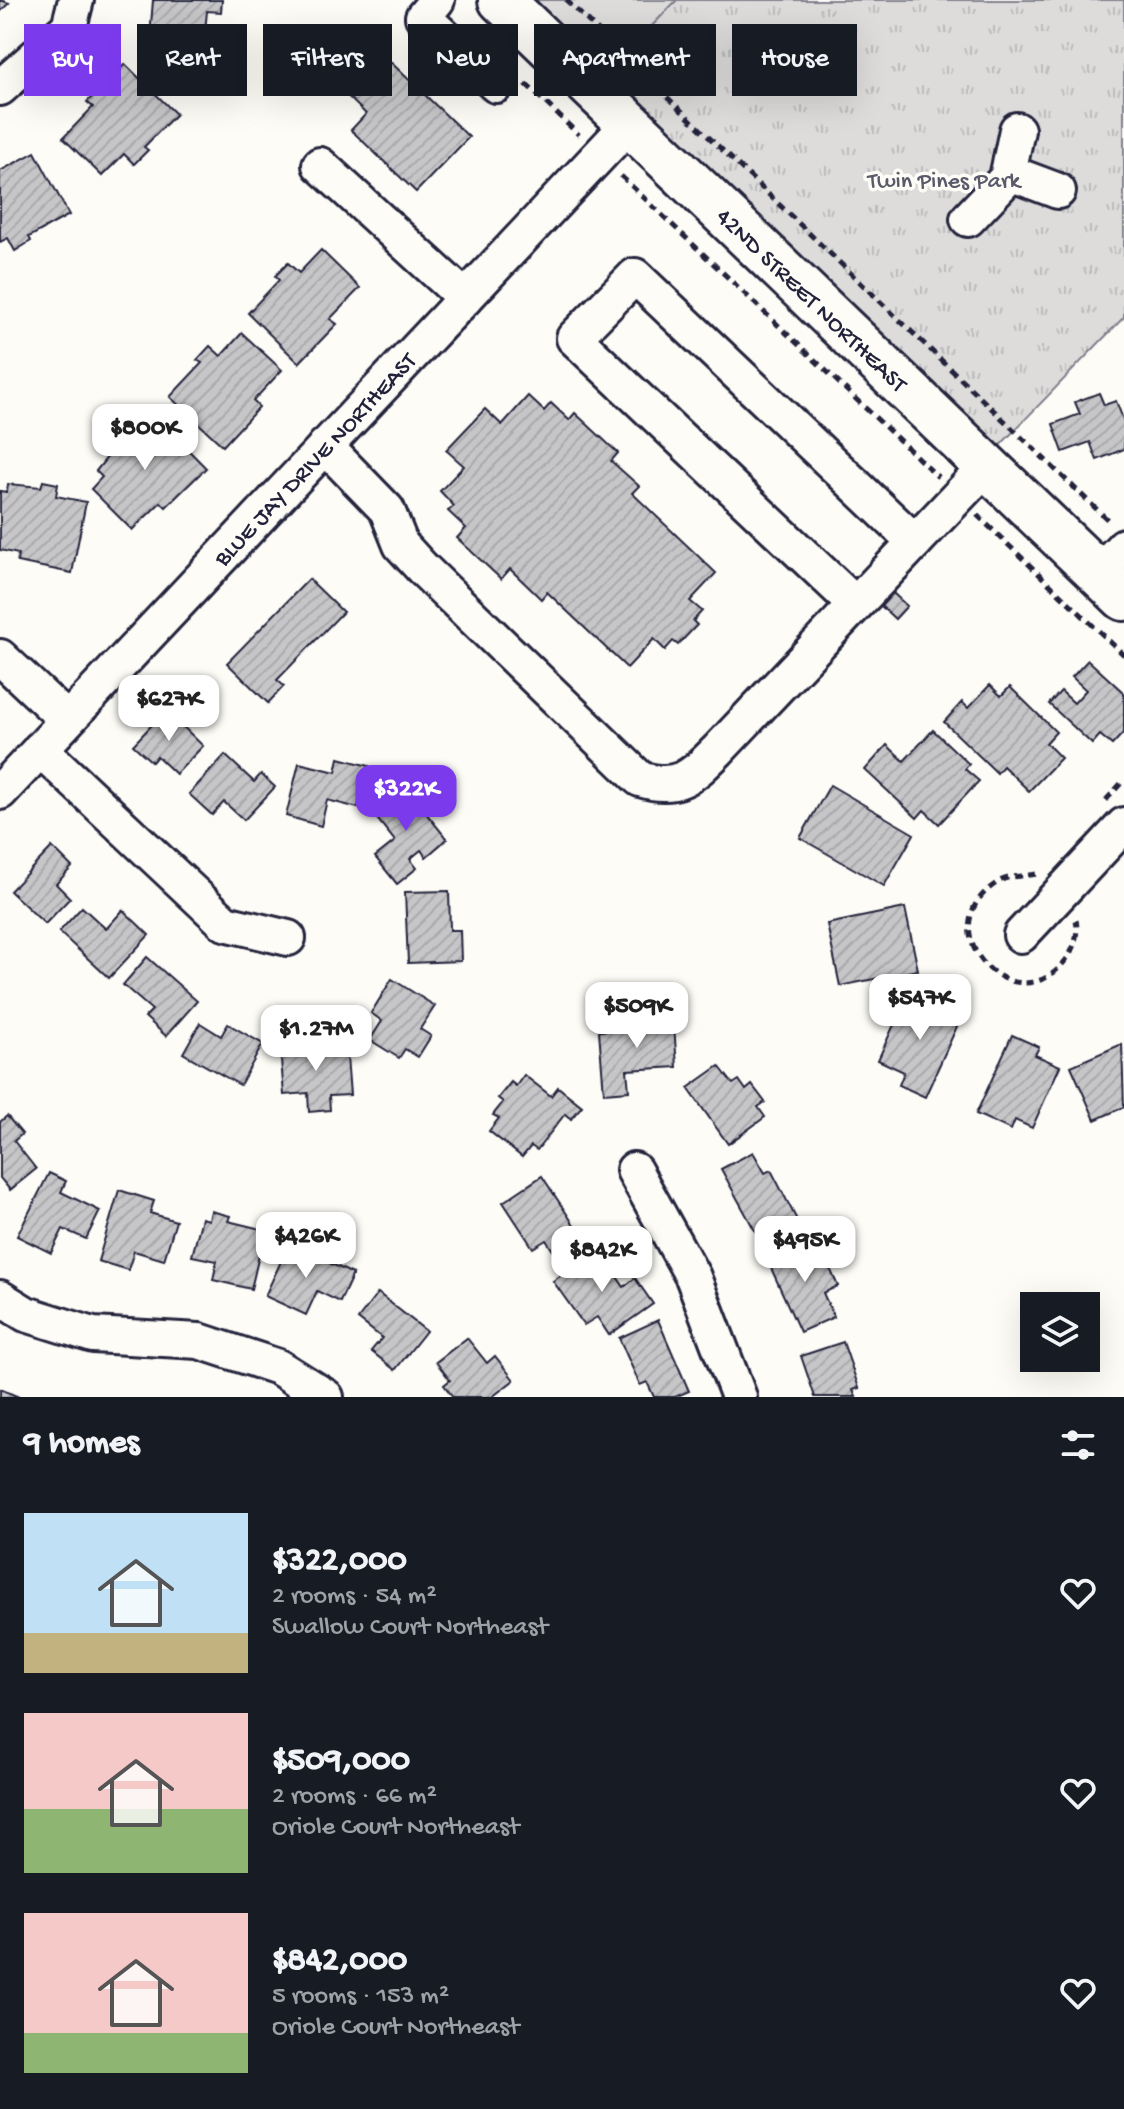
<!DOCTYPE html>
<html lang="en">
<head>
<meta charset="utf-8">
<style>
  :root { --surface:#171b24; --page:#242831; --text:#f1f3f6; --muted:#9ea1a6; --accent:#7c3aed }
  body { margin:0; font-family:"Gochi Hand",sans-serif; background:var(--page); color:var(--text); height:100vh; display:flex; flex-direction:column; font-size:30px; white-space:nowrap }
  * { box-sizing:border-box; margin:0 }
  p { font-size:26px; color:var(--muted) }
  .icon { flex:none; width:44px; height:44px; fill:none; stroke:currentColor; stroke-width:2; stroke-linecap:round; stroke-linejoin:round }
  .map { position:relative; height:1397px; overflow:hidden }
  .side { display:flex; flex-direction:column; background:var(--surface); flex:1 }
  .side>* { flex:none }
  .top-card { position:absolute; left:24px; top:24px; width:1076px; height:72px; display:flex; gap:16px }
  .fabs { position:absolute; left:1020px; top:1292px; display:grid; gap:16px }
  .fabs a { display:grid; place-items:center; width:80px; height:80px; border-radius:0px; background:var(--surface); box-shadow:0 8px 32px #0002; font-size:40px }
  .price { position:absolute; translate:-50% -68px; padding:0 18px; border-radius:16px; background:#fff; color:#222; font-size:26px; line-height:52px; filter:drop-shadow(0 2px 4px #0008) }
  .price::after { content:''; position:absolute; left:50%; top:48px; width:24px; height:18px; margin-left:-12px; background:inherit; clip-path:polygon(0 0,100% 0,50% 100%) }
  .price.on { background:var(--accent); color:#fff }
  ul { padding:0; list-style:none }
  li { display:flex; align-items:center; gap:24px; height:200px; padding:0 24px }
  li span { display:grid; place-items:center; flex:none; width:224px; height:160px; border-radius:0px; color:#555 }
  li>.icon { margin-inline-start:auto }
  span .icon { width:96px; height:96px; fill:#fffc; stroke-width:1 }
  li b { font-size:34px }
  h2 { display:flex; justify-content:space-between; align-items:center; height:96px; padding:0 24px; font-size:34px }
  .chip { padding:0 28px; border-radius:0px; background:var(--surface); box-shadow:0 8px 32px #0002; font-size:28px; line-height:72px }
  .chip.on { background:var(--accent); color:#fff }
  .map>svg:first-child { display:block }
  .grass { fill:#dddcdb; stroke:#807f8b; stroke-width:2 }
  .park { fill:url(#park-tufts); stroke:#807f8b; stroke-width:2 }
  .building { fill:url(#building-hatch); stroke:#22223b; stroke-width:2 }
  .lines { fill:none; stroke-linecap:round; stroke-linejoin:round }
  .minor-casing { stroke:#22223b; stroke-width:40 }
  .major-casing { stroke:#22223b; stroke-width:50 }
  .path { stroke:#22223b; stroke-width:5; stroke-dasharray:8 6; stroke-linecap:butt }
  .minor { stroke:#fdfcf7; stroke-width:34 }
  .major { stroke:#fdfcf7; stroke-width:44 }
  .labels { text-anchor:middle; stroke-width:7; stroke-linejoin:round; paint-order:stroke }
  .park-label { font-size:24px; fill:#5a5a6b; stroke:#fdfcf7 }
  .street-label { font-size:24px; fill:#22223b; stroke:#fdfcf7 }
</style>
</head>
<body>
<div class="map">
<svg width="1124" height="1397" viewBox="0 0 1124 1397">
  <defs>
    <pattern id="park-tufts" width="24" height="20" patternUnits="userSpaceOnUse" patternTransform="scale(2)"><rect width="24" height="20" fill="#dddcdb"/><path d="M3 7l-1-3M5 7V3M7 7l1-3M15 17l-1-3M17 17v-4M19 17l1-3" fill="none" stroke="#bdbcbd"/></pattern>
    <pattern id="building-hatch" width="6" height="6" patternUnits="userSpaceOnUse" patternTransform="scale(2)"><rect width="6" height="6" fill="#c6c6c8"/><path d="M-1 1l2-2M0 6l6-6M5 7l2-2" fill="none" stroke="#aaaaad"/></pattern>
  </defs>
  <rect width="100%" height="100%" fill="#fdfcf7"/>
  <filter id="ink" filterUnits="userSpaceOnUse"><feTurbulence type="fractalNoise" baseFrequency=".0125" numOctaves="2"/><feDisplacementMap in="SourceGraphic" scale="16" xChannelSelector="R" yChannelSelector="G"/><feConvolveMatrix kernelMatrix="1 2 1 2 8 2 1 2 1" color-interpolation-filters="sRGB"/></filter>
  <g filter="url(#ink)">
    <polygon class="grass" points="501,0 677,0 592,88"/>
    <polygon class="park" points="677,0 1124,0 1124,317 983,463 592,88"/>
    <g class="building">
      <polygon points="0,0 9,3 0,12"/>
      <polygon points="153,0 222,0 221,12 207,11 204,42 150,37"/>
      <polygon points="357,30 469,137 416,192 351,130 366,114 320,69"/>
      <polygon points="125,64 176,114 144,147 148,150 134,164 124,154 102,176 63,138 93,107 87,102"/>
      <polygon points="35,152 69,215 29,237 31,241 15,251 8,238 0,242 0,171"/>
      <polygon points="321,250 360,288 330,319 337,324 299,363 248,313 279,280 275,276 288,263 299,273"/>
      <polygon points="242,333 282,370 253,401 259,407 223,446 170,397 202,363 197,360 210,346 221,356"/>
      <polygon points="1099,393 1104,405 1116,401 1124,422 1124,449 1097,460 1090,442 1063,452 1053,424 1080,414 1075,402"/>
      <polygon points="528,396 544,411 551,403 569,420 575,413 618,453 611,461 639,486 632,493 716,573 690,601 702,611 693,621 697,625 678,645 673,641 665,650 654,639 627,668 547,592 541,599 510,569 501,579 457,538 466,528 448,511 454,506 440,491 464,466 446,450 485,409 502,425"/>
      <polygon points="155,416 206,468 166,507 161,502 132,530 91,489 102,477 96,471 117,445 113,441 124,430 132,438"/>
      <polygon points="43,481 58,484 56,496 86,502 72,573 17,562 18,554 0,550 0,491 7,492 8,484 41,487"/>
      <polygon points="309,579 343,612 277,680 284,686 268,703 227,663"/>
      <polygon points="893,593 907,606 895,619 881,606"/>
      <polygon points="1088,660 1124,693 1124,732 1112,745 1100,735 1092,744 1049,704 1061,691 1074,703 1086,690 1072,677"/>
      <polygon points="990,685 1001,696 1010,687 1056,732 1046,743 1061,758 1029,791 1003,766 997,773 944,722 962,702 968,708"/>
      <polygon points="166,710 203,746 176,774 157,756 152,762 133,745"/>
      <polygon points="933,730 969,764 965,769 979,781 939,824 924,810 917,818 865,770 887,745 904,761"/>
      <polygon points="225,755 254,782 261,774 275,787 244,820 224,802 212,815 189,794"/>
      <polygon points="339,758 369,766 358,808 327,800 321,826 286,816 299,763 336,772"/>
      <polygon points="401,782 447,839 426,857 421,850 410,859 417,868 397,884 375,857 395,841 374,815 387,805 381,798"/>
      <polygon points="830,785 914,834 884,886 800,838"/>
      <polygon points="52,847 72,867 56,884 70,898 45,924 10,891"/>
      <polygon points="449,891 450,930 460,930 461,961 408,963 405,892"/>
      <polygon points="82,907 106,929 123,910 149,935 109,978 59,932"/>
      <polygon points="905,908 918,970 840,986 827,924"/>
      <polygon points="147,957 197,1001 166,1036 145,1017 152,1010 123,985"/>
      <polygon points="392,979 435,1006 420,1029 431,1036 418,1057 405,1049 399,1058 370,1040 382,1021 371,1013"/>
      <polygon points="906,998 931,1009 936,998 964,1011 925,1097 899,1085 904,1072 878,1060"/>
      <polygon points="673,1011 677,1067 627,1070 629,1091 604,1093 599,1031 645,1028 644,1013"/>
      <polygon points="200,1023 221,1036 228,1024 263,1044 240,1085 183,1053"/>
      <polygon points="1012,1035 1039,1047 1035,1055 1060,1066 1032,1128 1015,1120 1011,1130 976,1114"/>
      <polygon points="346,1043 350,1095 329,1096 330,1110 309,1112 308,1093 284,1095 280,1048"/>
      <polygon points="1122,1044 1124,1107 1095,1120 1071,1066"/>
      <polygon points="719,1066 733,1084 739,1080 746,1090 752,1085 765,1102 758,1107 765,1117 728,1144 688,1088"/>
      <polygon points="524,1075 551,1096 558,1087 582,1106 571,1119 565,1114 537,1150 531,1146 522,1157 489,1131 499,1118 493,1115 503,1102 498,1098 511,1082 516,1086"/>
      <polygon points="7,1116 22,1134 14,1141 36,1169 10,1190 0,1178 0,1122"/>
      <polygon points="753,1152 765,1173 771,1170 797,1220 760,1240 721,1169"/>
      <polygon points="49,1173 66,1181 61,1192 100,1211 86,1239 63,1229 51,1253 17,1236"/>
      <polygon points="542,1176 580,1234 554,1252 546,1240 533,1248 503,1202"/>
      <polygon points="119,1190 154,1201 150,1213 176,1221 164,1260 134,1251 128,1270 98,1261"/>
      <polygon points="211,1211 230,1216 228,1221 265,1230 251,1289 213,1280 217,1261 192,1256 202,1218 209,1220"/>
      <polygon points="817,1240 838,1286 823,1293 834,1317 800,1332 766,1257 775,1253 777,1258"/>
      <polygon points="289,1244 353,1274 340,1302 317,1291 306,1315 265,1296"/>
      <polygon points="598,1249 624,1287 635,1278 653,1304 609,1335 597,1317 584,1325 553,1281"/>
      <polygon points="378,1293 426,1331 395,1370 371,1351 382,1338 358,1319"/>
      <polygon points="658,1320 689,1391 675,1397 654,1397 647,1382 640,1385 619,1338"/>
      <polygon points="467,1338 487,1363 495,1356 514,1380 492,1397 453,1397 444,1385 450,1380 436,1362"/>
      <polygon points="843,1342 859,1388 853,1390 856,1397 815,1397 801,1356"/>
      <polygon points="0,1389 19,1397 0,1397"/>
    </g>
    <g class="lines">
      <g class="minor-casing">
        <g id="minor">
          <polyline points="437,0 423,17 496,85"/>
          <polyline points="0,88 69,27 76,0"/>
          <polyline points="320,165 465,298"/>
          <polyline points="1010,173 1058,191"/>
          <polyline points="968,219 1007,178 1017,130"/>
          <path d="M 325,446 L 387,510 L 401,545 L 423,569 L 640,779 C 678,791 692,776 718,750 L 986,467"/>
          <polyline points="1098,573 1124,546"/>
          <polyline points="855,604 574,338 635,276 915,542"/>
          <polyline points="0,657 67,720"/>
          <polyline points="40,749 225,923 288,938"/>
          <path id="s1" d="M 0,792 L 629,124"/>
          <polyline points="1021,935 1124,825"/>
          <polyline points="634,1170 693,1277 739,1397"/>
          <polyline points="0,1298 26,1314 93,1335 199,1341 278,1367 326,1397"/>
        </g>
      </g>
      <g class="major-casing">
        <g id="major">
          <path id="s2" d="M 501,0 L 1124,598"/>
        </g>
      </g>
      <g class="path">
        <polyline points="566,0 1111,523"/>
        <polyline points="526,84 579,135"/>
        <polyline points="621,176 938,477"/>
        <polyline points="977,515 1124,655"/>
        <polyline points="1106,800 1124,780"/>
        <path d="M 1036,874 C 1023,877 1011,875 1000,881 C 921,927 1014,1027 1065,961 C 1074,950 1079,934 1076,920"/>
      </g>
      <use href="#minor" class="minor"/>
      <use href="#major" class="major"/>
    </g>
  </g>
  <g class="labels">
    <g class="park-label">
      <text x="944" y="187">Twin Pines Park</text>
    </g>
    <g class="street-label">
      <text dy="8" stroke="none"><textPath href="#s2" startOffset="432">42ND STREET NORTHEAST</textPath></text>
      <text dy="8" stroke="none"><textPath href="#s1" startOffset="458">BLUE JAY DRIVE NORTHEAST</textPath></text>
    </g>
  </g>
</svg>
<div class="fabs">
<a><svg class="icon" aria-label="layers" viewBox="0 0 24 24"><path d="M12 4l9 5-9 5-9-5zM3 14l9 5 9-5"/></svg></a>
</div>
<b class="price" style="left:145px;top:472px">$800K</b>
<b class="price" style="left:169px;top:743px">$627K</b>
<b class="price on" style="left:406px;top:833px">$322K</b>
<b class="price" style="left:920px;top:1042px">$547K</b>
<b class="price" style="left:637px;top:1050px">$509K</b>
<b class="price" style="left:316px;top:1073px">$1.27M</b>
<b class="price" style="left:306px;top:1280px">$426K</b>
<b class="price" style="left:805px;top:1284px">$495K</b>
<b class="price" style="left:602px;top:1294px">$842K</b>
<div class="top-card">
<a class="chip on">Buy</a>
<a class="chip">Rent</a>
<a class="chip">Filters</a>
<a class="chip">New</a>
<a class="chip">Apartment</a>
<a class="chip">House</a>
</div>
</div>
<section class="side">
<h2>9 homes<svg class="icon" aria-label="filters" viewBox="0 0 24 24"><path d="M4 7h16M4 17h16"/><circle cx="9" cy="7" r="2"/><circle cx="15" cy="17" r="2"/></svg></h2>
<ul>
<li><span style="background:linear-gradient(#bfe0f5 75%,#c2b280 0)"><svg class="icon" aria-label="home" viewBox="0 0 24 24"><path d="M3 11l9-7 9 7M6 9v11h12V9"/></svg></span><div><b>$322,000</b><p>2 rooms · 54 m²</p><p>Swallow Court Northeast</p></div><svg class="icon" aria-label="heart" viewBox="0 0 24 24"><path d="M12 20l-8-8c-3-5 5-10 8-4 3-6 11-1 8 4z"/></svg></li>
<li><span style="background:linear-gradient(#f6c9c9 60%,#8fb573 0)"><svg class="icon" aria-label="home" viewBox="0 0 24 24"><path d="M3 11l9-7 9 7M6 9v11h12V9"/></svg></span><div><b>$509,000</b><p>2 rooms · 66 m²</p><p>Oriole Court Northeast</p></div><svg class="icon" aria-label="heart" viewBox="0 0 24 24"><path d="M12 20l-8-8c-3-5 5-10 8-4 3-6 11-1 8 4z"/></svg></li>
<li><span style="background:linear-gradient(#f6c9c9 75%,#8fb573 0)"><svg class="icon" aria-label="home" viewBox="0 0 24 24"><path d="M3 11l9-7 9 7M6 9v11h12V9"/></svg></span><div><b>$842,000</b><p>5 rooms · 153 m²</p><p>Oriole Court Northeast</p></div><svg class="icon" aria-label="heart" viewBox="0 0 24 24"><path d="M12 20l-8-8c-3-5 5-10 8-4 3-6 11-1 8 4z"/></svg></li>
</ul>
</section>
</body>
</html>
